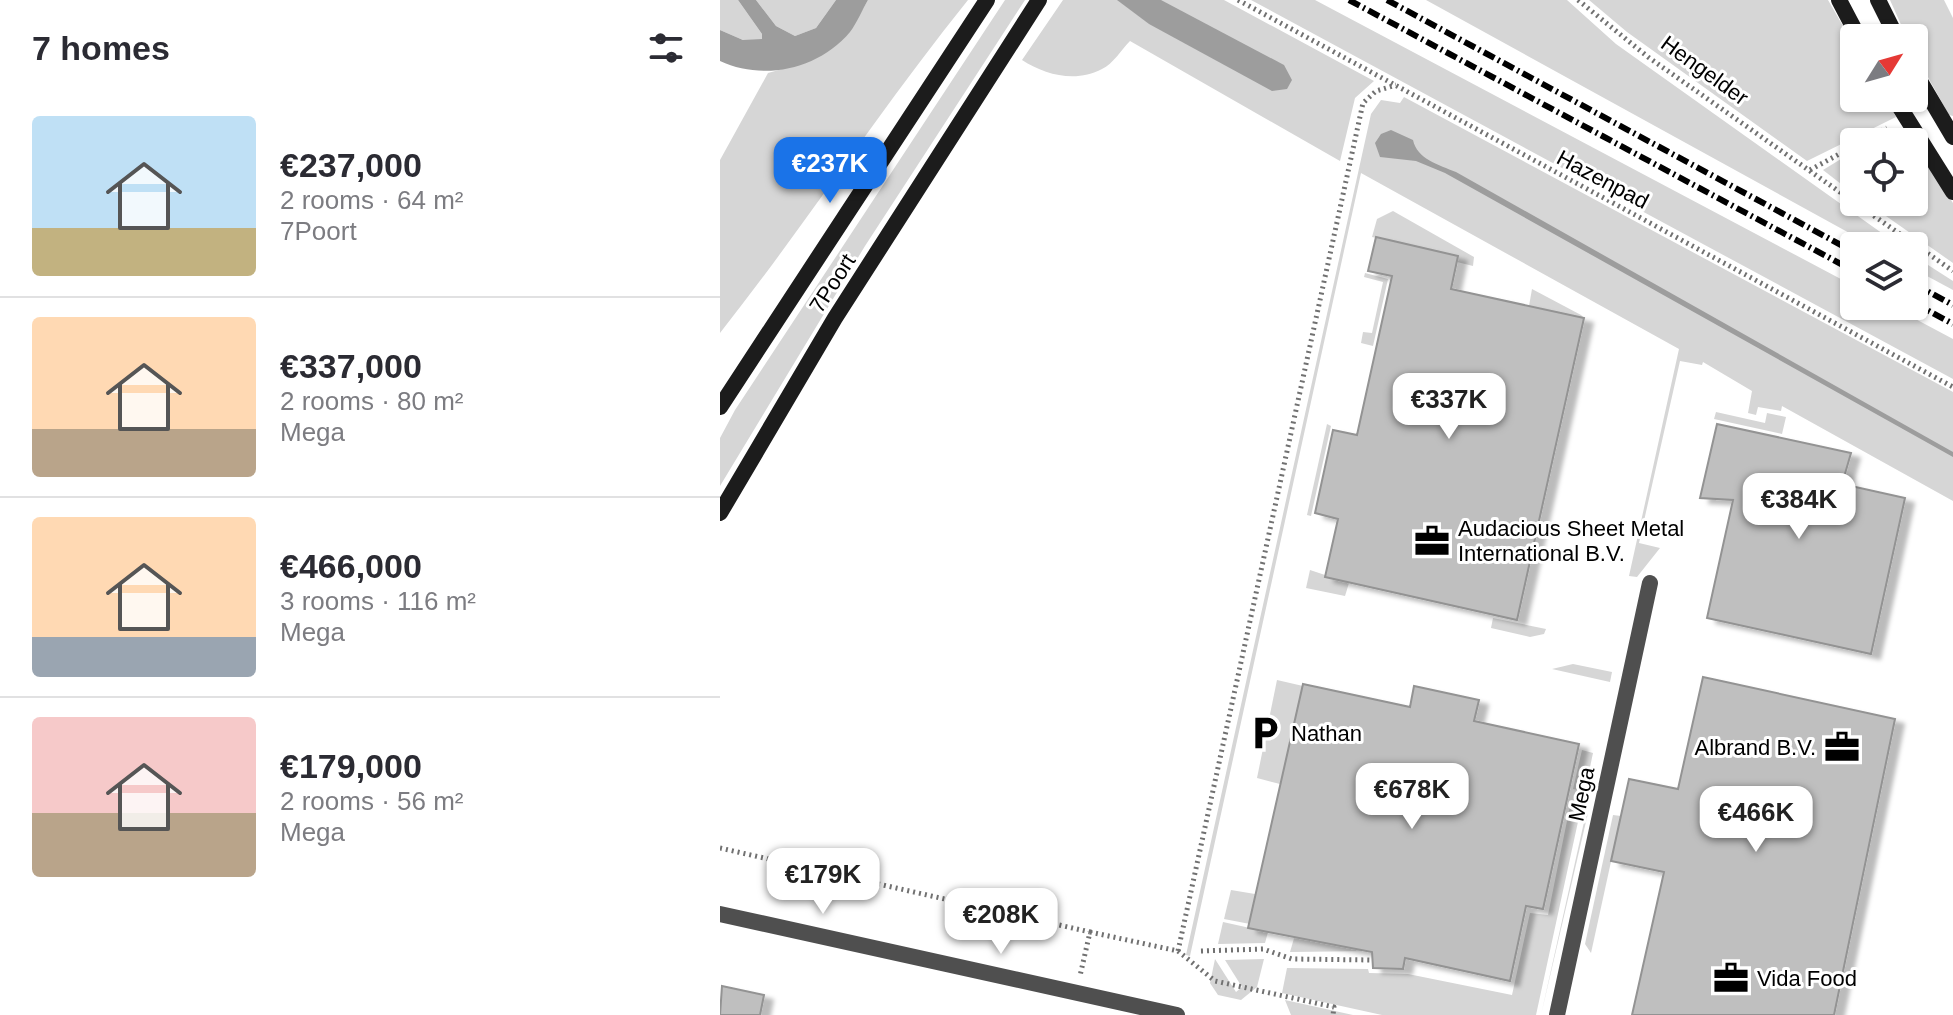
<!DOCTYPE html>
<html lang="en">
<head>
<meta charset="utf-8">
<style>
  :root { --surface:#fff; --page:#f2f2f3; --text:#2b2b33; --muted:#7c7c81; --line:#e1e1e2; --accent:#1a73e8 }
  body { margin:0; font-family:Helvetica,sans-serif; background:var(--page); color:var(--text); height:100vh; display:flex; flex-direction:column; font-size:30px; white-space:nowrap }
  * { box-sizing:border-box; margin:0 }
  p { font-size:26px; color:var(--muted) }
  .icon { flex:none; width:44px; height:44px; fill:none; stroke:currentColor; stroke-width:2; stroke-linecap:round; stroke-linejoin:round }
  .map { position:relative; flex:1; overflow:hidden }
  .details { display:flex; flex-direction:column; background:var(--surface); width:720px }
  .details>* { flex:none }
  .needle { width:52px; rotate:53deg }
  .tools { position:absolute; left:1120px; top:24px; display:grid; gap:16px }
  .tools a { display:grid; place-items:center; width:88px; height:88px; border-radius:8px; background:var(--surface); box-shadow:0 2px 6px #0004; font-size:40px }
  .price { position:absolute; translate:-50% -68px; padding:0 18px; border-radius:16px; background:#fff; color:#222; font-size:26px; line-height:52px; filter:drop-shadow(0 2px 4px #0008) }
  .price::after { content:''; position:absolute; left:50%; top:48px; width:24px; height:18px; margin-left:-12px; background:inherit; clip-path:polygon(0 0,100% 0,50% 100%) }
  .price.current { background:var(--accent); color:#fff }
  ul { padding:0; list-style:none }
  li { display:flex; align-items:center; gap:24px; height:200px; padding:0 32px }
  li+li { border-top:2px solid var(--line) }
  li span { display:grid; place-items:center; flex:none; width:224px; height:160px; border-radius:8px; color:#555 }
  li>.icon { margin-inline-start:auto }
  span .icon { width:96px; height:96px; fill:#fffc; stroke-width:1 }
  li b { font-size:34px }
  h2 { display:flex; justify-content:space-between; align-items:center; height:96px; padding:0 32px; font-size:34px }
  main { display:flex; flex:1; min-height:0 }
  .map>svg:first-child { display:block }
  .green { fill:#d6d6d6 }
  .water { fill:#9d9d9d }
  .building { fill:#bfbfbf; stroke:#939393; stroke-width:2; filter:url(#shadow) }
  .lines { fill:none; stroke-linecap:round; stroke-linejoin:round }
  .path { stroke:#717171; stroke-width:5; stroke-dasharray:2 4; stroke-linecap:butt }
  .street { stroke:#4f4f4f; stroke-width:16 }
  .secondary { stroke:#1c1c1c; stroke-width:16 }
  .rail { stroke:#000; stroke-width:6; stroke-dasharray:12 4 2 4; stroke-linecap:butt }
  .labels { text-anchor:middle; stroke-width:6; stroke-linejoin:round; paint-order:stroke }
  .street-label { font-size:22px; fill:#000; stroke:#fff }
  .poi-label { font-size:22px; fill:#000; stroke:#fff; text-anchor:start }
</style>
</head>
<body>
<main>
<section class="details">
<h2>7 homes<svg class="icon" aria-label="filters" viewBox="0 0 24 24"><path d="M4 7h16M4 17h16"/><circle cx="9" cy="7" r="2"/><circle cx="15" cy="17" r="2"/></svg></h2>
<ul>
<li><span style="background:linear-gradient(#bfe0f5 70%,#c2b280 0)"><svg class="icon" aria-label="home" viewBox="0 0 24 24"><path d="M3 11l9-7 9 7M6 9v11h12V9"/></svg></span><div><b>€237,000</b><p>2 rooms · 64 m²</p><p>7Poort</p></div></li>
<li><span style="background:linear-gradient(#ffd9b3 70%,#b9a48a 0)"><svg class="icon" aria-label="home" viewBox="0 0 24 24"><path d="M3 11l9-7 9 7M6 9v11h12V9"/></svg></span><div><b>€337,000</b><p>2 rooms · 80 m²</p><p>Mega</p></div></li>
<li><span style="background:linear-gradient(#ffd9b3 75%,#9aa5b1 0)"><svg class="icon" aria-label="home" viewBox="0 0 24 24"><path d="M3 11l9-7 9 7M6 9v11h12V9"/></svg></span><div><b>€466,000</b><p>3 rooms · 116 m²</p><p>Mega</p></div></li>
<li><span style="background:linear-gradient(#f6c9c9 60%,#b9a48a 0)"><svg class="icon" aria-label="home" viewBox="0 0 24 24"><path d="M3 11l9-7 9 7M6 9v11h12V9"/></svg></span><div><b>€179,000</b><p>2 rooms · 56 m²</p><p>Mega</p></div></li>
</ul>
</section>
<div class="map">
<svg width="1233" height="1015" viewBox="0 0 1233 1015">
  <defs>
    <filter id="shadow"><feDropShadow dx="9" dy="5" stdDeviation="2" flood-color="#0004"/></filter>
  </defs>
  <rect width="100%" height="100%" fill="#fff"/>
  <g class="green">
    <polygon points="0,0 18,0 42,34 42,40 23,40 0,30"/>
    <polygon points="36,0 116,0 96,28 75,36 56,26"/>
    <path d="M 148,0 L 248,0 C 161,108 86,224 0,333 L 0,160 L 48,73 C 99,60 122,47 148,0 Z"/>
    <polygon points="285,0 305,0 145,246 0,486 0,438 15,410"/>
    <path d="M 343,0 L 504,0 L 654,81 L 635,98 L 620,161 L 410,41 C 402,49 393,64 382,69 C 356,83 325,75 302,60 Z"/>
    <polygon points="531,0 595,0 1134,286 1134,306 1171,306 1233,339 1233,379"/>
    <polygon points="706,0 847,0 896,44 1180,246 1153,246"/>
    <polygon points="869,0 1108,0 1134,45 1134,98 1165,98 1176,117 1087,161 907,32"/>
    <polygon points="1170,0 1224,0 1233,18 1233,116 1229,115 1194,52 1194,38 1187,38"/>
    <polygon points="684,97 1233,392 1233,501 1062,406 1061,411 1038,407 1036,415 1028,413 1032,391 983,362 982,365 960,361 919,543 940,548 917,577 909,576 959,349 641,173 470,956 466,955 651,114 661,100 680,103"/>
    <polygon points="1194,146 1233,203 1233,263 1146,202 1194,202"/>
    <polygon points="1134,151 1134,194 1103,170"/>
    <polygon points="673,211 754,257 753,266 737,262 738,256 652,237 657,219"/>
    <polygon points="1194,256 1233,281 1233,290 1194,269"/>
    <polygon points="645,273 668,279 653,346 641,343 643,332 652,333 663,282 644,277"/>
    <polygon points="812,289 861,315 864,318 809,306"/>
    <polygon points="996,412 1045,423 1047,413 1066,417 1062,434 994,419"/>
    <polygon points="607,424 611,426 591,516 587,515"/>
    <polygon points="590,570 629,583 625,596 586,588"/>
    <polygon points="773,618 826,629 824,634 810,637 771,628"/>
    <polygon points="853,664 892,672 890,682 832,669"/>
    <polygon points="557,680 583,686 560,784 537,778"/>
    <polygon points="862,750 873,753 865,791 853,789"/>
    <polygon points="850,806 861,808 816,1015 662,1015 562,993 567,968 648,969 649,973 688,974 792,995 810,913 828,915"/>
    <polygon points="866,813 868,813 821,1015"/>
    <polygon points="893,815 901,816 871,953 865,944"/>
    <polygon points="511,890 535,894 530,924 504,919"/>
    <polygon points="503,922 548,932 545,943 498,944"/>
    <polygon points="575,935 653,951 570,952"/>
    <polygon points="495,959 516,992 522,987 505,960 544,959 537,987 521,1000 498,995 490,983"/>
    <polygon points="565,1000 633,1015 571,1015"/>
  </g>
  <g class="water">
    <path d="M 18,0 L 36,0 L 56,26 L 75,36 L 96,28 L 116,0 L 148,0 C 142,10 137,23 130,32 C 98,70 43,81 0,61 L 0,30 L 23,40 L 42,39 L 42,34 Z"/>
    <polygon points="397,0 441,0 564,65 572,80 567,89 552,91 429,24"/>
    <path d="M 671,130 L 693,140 C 697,159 719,165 736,172 L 1233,452 L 1233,457 L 725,173 L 696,161 L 660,157 L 655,143 L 661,134 Z"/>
  </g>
  <g class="building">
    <polygon points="656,237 738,256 731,289 864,318 797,620 605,577 618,519 595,513 613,430 637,435 672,276 648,271"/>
    <polygon points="997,424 1131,453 1122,484 1185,498 1151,654 987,618 1013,500 980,498"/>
    <polygon points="983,677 1175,719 1114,1015 912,1015 944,872 891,861 909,779 958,789"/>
    <polygon points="583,684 690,707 694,686 759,700 754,721 859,744 823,909 806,906 790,981 685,958 683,969 653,968 652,952 528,928"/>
    <polygon points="2,986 44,995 40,1015 0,1015"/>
  </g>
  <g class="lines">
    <g class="path">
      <polyline points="518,0 1233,387"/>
      <polyline points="858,0 928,57 1134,202"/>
      <polyline points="1140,142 1167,128"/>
      <polyline points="1090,170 1134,146"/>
      <polyline points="1134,202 1233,271"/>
      <polyline points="0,848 370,932 360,976"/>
      <polyline points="370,932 458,951 495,981 614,1007 613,1015"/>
      <polyline points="458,951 643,103 656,91 676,85"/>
      <polyline points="481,951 543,949 572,959 653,960"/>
    </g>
    <g class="street">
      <polyline points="0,914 457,1015"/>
      <polyline points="837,1015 930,583"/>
    </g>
    <g class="secondary">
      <polyline points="1119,0 1139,38"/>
      <polyline points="1158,0 1177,38"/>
      <polyline points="1194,71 1233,137"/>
      <polyline points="1174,98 1233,192"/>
      <polyline points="0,407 267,0"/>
      <polyline points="0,513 115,318 319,0"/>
    </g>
    <g class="rail">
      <polyline points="629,0 1134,271"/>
      <polyline points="667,0 1134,252"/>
      <polyline points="1194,284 1233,305"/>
      <polyline points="1194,303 1233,324"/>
    </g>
  </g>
  <defs>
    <g id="office-bare" transform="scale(2.76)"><path d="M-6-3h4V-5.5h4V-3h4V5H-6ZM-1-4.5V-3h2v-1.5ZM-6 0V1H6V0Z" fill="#000" stroke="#fff" stroke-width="2.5" paint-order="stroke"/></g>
    <g id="parking-bare" transform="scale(2.76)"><path d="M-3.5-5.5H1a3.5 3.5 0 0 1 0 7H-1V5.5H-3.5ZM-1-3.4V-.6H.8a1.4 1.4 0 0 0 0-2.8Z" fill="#000" stroke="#fff" stroke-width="2.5" paint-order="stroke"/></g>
  </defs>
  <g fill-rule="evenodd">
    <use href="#office-bare" x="712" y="541"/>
    <use href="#parking-bare" x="545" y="733"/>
    <use href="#office-bare" x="1122" y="747"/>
    <use href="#office-bare" x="1011" y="978"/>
  </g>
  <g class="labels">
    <g class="street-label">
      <text transform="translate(985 70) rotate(36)" y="8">Hengelder</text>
      <text transform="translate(883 179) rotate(28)" y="8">Hazenpad</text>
      <text transform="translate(112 283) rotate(-57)" y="8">7Poort</text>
      <text transform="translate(861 794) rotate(-78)" y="8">Mega</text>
    </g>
    <g class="poi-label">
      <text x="738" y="536">Audacious Sheet Metal<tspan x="738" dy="25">International B.V.</tspan></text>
      <text x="571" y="741">Nathan</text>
      <text x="1096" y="755" text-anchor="end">Albrand B.V.</text>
      <text x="1037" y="986">Vida Food</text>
    </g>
  </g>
</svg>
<div class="tools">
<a><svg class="needle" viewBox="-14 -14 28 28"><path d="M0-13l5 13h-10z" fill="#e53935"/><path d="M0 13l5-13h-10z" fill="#7c7c81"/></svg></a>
<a><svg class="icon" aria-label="locate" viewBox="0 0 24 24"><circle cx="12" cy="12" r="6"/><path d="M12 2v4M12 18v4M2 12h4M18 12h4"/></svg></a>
<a><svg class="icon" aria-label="layers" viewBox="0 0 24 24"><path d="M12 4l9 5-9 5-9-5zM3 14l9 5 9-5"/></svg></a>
</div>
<b class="price current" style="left:110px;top:205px">€237K</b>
<b class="price" style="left:729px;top:441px">€337K</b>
<b class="price" style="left:1079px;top:541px">€384K</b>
<b class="price" style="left:692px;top:831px">€678K</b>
<b class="price" style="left:1036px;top:854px">€466K</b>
<b class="price" style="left:103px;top:916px">€179K</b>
<b class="price" style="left:281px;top:956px">€208K</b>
</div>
</main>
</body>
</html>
